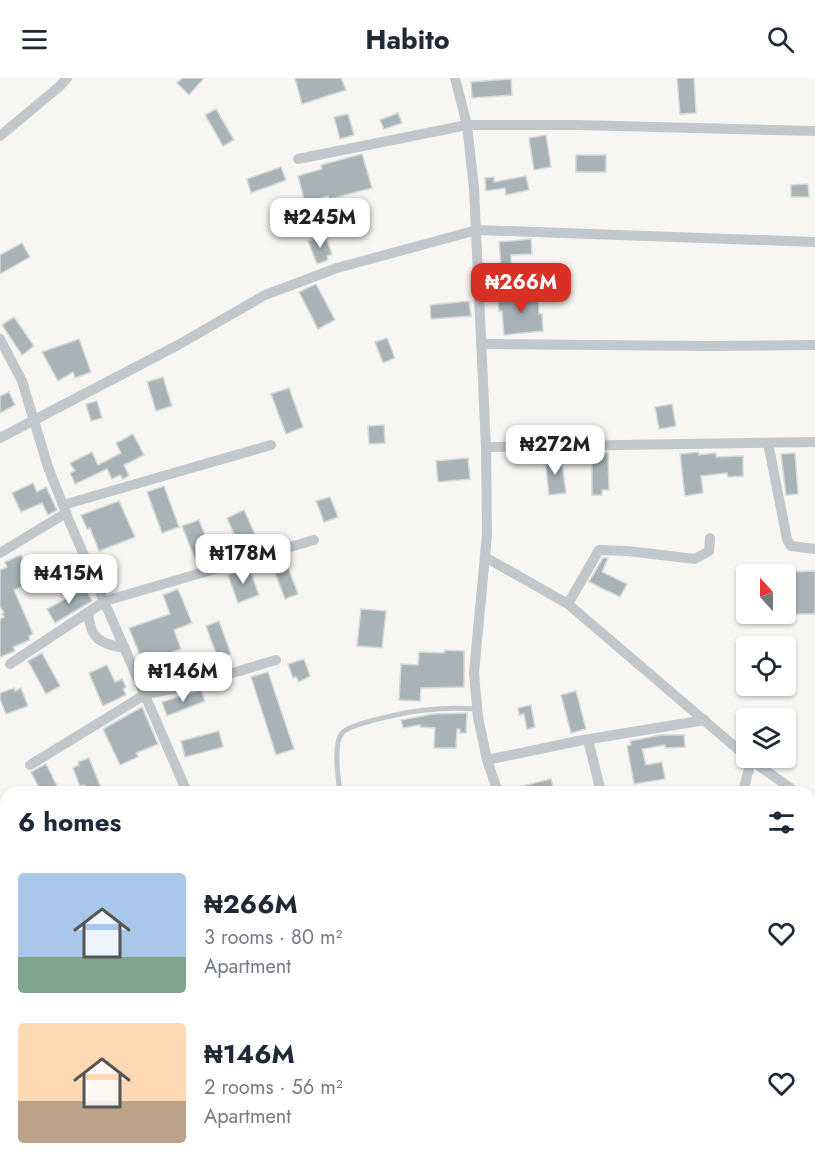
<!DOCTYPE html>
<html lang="en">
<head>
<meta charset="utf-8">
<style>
  :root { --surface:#fff; --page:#f6f6f7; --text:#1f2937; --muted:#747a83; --accent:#d93025 }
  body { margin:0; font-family:Jost,sans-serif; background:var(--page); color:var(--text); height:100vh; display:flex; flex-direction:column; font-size:22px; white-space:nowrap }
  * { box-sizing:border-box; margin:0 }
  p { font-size:20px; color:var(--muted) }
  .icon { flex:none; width:33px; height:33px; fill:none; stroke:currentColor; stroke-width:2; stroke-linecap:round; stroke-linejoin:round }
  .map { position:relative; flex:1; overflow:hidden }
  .panel { position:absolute; left:0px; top:708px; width:816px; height:384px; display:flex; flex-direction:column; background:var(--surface); border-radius:18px 18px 0 0; box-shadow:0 2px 4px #0004 }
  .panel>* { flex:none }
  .needle { width:39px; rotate:339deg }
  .controls { position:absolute; left:736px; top:486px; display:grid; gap:12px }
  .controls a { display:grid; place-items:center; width:60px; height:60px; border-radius:6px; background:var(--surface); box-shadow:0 2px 4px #0004; font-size:30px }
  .price { position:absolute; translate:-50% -51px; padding:0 14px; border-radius:12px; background:#fff; color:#222; font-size:20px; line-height:39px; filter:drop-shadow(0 2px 3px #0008) }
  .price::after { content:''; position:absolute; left:50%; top:36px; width:18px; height:14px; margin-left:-9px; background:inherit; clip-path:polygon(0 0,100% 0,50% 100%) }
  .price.selected { background:var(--accent); color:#fff }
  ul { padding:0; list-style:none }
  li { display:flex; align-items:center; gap:18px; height:150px; padding:0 18px }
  li span { display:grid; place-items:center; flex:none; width:168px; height:120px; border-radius:6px; color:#555 }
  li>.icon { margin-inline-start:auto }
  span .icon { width:72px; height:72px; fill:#fffc; stroke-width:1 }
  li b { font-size:26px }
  h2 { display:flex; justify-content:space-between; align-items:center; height:72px; padding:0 18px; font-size:26px }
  header { display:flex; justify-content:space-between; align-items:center; height:78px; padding:0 18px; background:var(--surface); font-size:27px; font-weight:700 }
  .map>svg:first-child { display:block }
  .building { fill:#a8b3b7; stroke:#d8d8d6; stroke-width:1.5 }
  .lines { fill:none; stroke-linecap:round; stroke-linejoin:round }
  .lane { stroke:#c1c7ca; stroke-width:5 }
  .street { stroke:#c1c7ca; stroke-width:10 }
</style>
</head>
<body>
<header><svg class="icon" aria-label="menu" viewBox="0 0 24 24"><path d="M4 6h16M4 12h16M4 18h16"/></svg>Habito<svg class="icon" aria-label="search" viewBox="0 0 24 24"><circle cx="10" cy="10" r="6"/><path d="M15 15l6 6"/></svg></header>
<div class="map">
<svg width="815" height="1092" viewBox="0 0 815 1092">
  <rect width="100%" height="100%" fill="#f7f6f3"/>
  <g class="building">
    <polygon points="182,0 204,0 189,17 177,5"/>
    <polygon points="295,0 341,0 346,12 302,26"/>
    <polygon points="677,0 694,0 696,35 680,36"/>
    <polygon points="511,1 512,17 472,20 471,4"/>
    <polygon points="216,31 234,62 223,68 205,37"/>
    <polygon points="398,35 402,45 384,51 380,42"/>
    <polygon points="348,36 354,57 340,61 334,39"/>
    <polygon points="546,57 551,89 534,92 529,60"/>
    <polygon points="362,76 372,110 329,121 328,118 305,125 298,98 322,91 321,87"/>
    <rect x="576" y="77" width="30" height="17"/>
    <polygon points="281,89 286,102 251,115 247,101"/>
    <polygon points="526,98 529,112 506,117 505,110 486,113 485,100 494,99 494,104"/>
    <polygon points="808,106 809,119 791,119 791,107"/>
    <polygon points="325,157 332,176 327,178 328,182 317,186 308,163"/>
    <polygon points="531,161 532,176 511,177 511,186 501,187 499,164"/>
    <polygon points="22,165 30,179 0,196 0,177"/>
    <polygon points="316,206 335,242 318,251 299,214"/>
    <polygon points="538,217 539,236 542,236 543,253 504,257 502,233 499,233 498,219"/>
    <polygon points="469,223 471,238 431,241 430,227"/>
    <polygon points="14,239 34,268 22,277 2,247"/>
    <polygon points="387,260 395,280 383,285 375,264"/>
    <polygon points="79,261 91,294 75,300 73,294 58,303 42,274"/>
    <polygon points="163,299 172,328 156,333 147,304"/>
    <polygon points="289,310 303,349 286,356 271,316"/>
    <polygon points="9,314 15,327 0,335 0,318"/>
    <polygon points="97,323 102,340 91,343 86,326"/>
    <polygon points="672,326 676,348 659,351 655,329"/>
    <polygon points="384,347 385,365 369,366 368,348"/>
    <polygon points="133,356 144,377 124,387 129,398 123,401 120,397 112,401 107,391 75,406 70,395 75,393 70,385 92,374 98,387 121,375 116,365"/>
    <polygon points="698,374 699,377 716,375 716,379 743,378 743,398 728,399 727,395 701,398 703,415 685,418 680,376"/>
    <polygon points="598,375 608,375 609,412 602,412 602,417 592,417 592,376"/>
    <polygon points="795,375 798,416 786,417 781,376"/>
    <polygon points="561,378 566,415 549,417 545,380"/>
    <polygon points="468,380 470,401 438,404 436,383"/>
    <polygon points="33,405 37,414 46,409 57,432 48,437 42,425 21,434 12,415"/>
    <polygon points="164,408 179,449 162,455 147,414"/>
    <polygon points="330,419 338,439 324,444 316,423"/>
    <polygon points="119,423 135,459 99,473 90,450 87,451 81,437"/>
    <polygon points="244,432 261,470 253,472 248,463 239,467 227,440"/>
    <polygon points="199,442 214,480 197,486 182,448"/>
    <polygon points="21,477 33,504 14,512 33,556 29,558 30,562 13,569 15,573 0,579 0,541 4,539 2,536 4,535 0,528 0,492 7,489 5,484"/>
    <polygon points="603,480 608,480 602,494 627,506 620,519 589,504"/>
    <polygon points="286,484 298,516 285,521 273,489"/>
    <polygon points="249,489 259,517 238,525 228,497"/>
    <polygon points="815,493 815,536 786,536 786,526 788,526 787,494"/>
    <polygon points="85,510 92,523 55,545 47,531"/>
    <polygon points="178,511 192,545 174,552 181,571 143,585 129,550 170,536 163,517"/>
    <polygon points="361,531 386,533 382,570 357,568"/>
    <polygon points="219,543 231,576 218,581 206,548"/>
    <polygon points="445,572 464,573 464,609 421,610 420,623 399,622 401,586 418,587 419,574 444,575"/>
    <polygon points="42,575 60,608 46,616 28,583"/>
    <polygon points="304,581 310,598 299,604 296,599 293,600 288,586"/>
    <polygon points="107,587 115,604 122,601 126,609 123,611 126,617 103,628 89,595"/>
    <polygon points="268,594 294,671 276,677 251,599"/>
    <polygon points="14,610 15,613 21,610 28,628 6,636 0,621 0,615"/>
    <polygon points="201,612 205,623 167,638 162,624"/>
    <polygon points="576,613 586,651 571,655 561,617"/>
    <polygon points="531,627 535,649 527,651 524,636 519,637 518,630"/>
    <polygon points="142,629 158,666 136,675 138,679 120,687 103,651"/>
    <polygon points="467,635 466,655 460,655 460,651 457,651 456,670 434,670 435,650 420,649 420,647 403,650 401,642 433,636"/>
    <polygon points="219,653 223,669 185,679 181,663"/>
    <polygon points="661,657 684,657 685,669 665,670 665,667 642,671 646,687 662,684 665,701 634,706 627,668 631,667 630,663"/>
    <polygon points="89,680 99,705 104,714 86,714 84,707 80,708 73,690 79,687 78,684"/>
    <polygon points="46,686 60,714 41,714 31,694"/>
    <polygon points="551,701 554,714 511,714 510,711"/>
  </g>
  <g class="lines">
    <path class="lane" d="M 340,714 C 338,700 333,666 342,655 C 350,645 412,633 426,632 C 443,630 460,630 477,631"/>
    <g class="street">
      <polyline points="455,0 467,47 474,110 486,369 487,456 474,595 478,639 487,682 498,714"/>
      <polyline points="0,58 60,8 67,0"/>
      <polyline points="298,81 467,47 577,47 815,53"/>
      <polyline points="0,261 22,303 48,389 70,445 187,714"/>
      <polyline points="481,266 710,268 815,267"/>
      <polyline points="0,360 178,267 265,217 337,190 477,152 815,164"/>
      <polyline points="768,365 787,461 791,468 815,471"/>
      <polyline points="486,369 815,364"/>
      <polyline points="63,427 271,367"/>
      <polyline points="0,475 66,435"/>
      <polyline points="485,479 568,526 747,679"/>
      <polyline points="568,526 599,472 627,473 695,481 709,473 710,460"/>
      <path d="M 88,534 C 90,561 100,566 125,570"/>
      <polyline points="10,586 105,523 314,462"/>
      <polyline points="588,662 601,714"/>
      <polyline points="487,682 578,663 705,642"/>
      <polyline points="30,687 146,616 189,608 276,582"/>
      <polyline points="743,714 751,682 796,714"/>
      <polyline points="810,724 815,728"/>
      <polyline points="0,871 6,869"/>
      <polyline points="810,1066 815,1068"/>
      <polyline points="0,1067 6,1082"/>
      <polyline points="121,1086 124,1092"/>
      <polyline points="601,1086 602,1092"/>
      <polyline points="166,1092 169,1086"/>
      <polyline points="746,1092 747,1086"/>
    </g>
  </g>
</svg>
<div class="controls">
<a><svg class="needle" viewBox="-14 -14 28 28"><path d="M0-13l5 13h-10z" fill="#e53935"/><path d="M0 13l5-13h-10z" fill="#747a83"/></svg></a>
<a><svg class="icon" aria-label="locate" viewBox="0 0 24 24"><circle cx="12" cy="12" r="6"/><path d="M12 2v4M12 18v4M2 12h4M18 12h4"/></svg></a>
<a><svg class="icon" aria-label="layers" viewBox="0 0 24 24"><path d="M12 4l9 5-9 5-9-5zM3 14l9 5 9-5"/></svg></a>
</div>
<b class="price" style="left:320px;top:171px">₦245M</b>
<b class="price selected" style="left:521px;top:236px">₦266M</b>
<b class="price" style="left:555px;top:398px">₦272M</b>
<b class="price" style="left:243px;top:507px">₦178M</b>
<b class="price" style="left:69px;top:527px">₦415M</b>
<b class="price" style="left:183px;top:625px">₦146M</b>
<section class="panel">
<h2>6 homes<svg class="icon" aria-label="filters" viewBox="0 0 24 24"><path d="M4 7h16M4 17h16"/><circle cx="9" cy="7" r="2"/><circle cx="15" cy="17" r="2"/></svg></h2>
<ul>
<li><span style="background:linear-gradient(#a9c7e8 70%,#7fa58c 0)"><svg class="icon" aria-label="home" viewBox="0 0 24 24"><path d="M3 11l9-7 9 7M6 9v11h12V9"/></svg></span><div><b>₦266M</b><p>3 rooms · 80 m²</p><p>Apartment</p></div><svg class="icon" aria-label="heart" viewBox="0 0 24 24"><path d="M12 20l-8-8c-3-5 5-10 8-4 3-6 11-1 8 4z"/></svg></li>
<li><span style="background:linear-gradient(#ffd9b3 65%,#b9a48a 0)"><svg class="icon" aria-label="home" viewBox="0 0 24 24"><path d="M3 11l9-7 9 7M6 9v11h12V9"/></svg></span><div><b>₦146M</b><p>2 rooms · 56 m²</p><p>Apartment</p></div><svg class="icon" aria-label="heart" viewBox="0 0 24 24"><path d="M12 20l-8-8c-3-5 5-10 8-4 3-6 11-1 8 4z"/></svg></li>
</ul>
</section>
</div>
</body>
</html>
